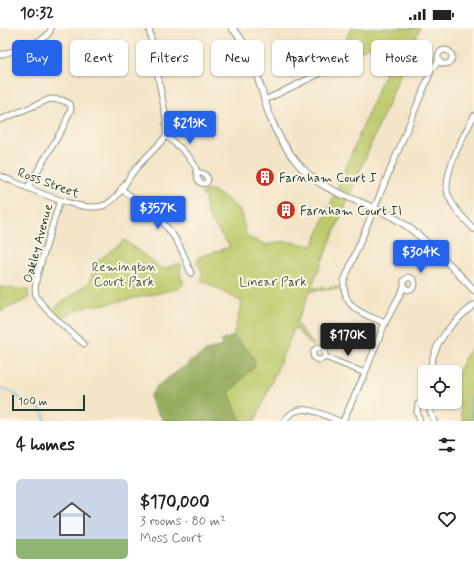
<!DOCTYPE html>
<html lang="en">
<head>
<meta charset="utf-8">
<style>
  :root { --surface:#fff; --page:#f2f2f2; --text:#222; --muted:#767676; --accent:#2563eb }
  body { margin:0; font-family:Mynerve,sans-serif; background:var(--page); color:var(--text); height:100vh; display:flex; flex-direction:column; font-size:15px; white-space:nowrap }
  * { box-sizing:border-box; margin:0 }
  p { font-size:13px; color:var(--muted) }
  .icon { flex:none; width:22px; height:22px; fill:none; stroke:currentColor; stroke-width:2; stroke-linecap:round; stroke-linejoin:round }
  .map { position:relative; height:393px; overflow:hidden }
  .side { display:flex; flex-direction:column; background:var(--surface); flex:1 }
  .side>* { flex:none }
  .top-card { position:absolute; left:12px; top:12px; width:450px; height:36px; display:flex; gap:8px }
  .tools { position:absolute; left:418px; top:337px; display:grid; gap:8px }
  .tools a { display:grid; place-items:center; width:44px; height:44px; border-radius:6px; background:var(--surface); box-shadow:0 1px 3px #0004; font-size:20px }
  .scale { position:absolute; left:12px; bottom:10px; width:73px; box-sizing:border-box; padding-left:4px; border:2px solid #1f3d34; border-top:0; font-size:11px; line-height:14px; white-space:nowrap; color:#1f3d34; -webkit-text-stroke:3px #fcf5e5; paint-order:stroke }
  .price { position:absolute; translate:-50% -34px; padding:0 9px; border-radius:4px; background:var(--accent); color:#fff; font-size:13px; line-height:26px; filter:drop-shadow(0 1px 2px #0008) }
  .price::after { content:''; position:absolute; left:50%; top:24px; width:12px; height:9px; margin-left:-6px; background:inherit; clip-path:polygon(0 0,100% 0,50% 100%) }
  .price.selected { background:#222; color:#fff }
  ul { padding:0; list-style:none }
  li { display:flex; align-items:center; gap:12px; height:100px; padding:0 16px }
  li span { display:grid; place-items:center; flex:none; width:112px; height:80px; border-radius:6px; color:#555 }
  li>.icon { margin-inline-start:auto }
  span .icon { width:48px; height:48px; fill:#fffc; stroke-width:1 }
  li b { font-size:17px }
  h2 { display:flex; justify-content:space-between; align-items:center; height:48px; padding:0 16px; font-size:17px }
  .tag { padding:0 14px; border-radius:6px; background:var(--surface); box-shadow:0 1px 3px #0004; font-size:14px; line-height:36px }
  .tag.selected { background:var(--accent); color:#fff }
  .status { display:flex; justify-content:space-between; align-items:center; height:28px; padding:0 20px; background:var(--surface); direction:ltr }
  .status svg { height:11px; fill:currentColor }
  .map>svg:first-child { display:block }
  .green { fill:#bdc96b; stroke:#6e8350 }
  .forest { fill:#96ad5f; stroke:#5a754a }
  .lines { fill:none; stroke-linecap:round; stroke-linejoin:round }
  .stream { stroke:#73b8e9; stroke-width:1.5 }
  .minor-casing { stroke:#8a917e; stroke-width:7 }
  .tertiary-casing { stroke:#8a917e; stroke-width:8 }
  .minor { stroke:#fff; stroke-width:5 }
  .tertiary { stroke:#fff; stroke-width:6 }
  .labels { text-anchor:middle; stroke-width:4; stroke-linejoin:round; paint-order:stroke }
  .poi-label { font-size:13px; fill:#1f3d34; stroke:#fcf5e5; text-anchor:start }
  .street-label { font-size:13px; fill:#1f3d34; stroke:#fcf5e5 }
  .park-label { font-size:13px; fill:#3f593f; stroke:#fcf5e5 }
</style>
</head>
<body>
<div class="status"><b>10:32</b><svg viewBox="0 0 49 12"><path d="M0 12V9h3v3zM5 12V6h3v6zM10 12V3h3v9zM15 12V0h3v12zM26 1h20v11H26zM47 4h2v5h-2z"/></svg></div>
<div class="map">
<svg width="474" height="393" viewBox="0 0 474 393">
  <rect width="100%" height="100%" fill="#fcf5e5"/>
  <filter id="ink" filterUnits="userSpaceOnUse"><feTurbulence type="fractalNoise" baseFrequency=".025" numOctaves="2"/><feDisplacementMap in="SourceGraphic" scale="8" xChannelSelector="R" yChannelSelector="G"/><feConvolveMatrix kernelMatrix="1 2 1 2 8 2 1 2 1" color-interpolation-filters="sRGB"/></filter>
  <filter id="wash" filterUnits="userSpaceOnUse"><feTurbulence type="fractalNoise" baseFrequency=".012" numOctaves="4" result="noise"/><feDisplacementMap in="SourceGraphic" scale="16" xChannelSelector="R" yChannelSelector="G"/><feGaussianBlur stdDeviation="0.9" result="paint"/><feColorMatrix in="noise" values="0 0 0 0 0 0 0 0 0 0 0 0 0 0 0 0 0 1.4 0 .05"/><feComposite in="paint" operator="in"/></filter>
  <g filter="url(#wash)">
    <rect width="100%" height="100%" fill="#f4e5c9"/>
    <g class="green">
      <path d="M 351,0 L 420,0 L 412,18 L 433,27 L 432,30 L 411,21 L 311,260 L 339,259 L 339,261 L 310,263 L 296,295 L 314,317 L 312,318 L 295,299 L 255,393 L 202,393 L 219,363 L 242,274 L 201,252 C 204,245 202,240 197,236 L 199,229 L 230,219 L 207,187 L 205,170 L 201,165 L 211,162 L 224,169 L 240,182 L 247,209 L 267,217 L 284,213 L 313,218 L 397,16 L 384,11 L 340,34 L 335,38 L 330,34 L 347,10 Z"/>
      <polygon points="124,212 163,241 181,235 180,248 184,255 178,261 107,276 88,278 61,289 53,281 89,255 97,234"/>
      <polygon points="0,259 28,262 29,270 0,284"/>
      <path d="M 474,318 L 474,393 L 463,393 C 461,382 457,369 457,358 C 457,344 463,328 474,318 Z"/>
    </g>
    <polygon class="forest" points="234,308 252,327 255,338 229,365 241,393 164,393 154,379 150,368 157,358 206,323 222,318 221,313 222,312"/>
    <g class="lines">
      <g class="stream">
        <polyline points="0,360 12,364 23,373 39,380 43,384 45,393"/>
        <path d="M 474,393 C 469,380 469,374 474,361"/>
      </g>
    </g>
  </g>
  <g filter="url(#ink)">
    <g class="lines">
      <g class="minor-casing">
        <g id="minor">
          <circle cx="445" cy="29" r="7"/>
          <path d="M 0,27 C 10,24 43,14 48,6 C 50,5 50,2 51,0"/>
          <polyline points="265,72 325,43"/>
          <path d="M 474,88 C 464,107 440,149 449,169 C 454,181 465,192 474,201"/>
          <polyline points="0,92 50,71 62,72 70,76 71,81 64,98 28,159"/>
          <path d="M 166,108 C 177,117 188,125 195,138 C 198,144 195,158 206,155 L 208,152 C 207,146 202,145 197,144"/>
          <path d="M 0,148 C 23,157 82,187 105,177 C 118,171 125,155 133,144 C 143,131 156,121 166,108 L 166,91 L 149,0"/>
          <path d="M 121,161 C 143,177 166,192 179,217 C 184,226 187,236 191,245"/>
          <path d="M 60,172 L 37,248 C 36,254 34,261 36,267 C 39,278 74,307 84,316"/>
          <path d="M 385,295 C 364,286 342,281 344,253 L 432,41 L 439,33"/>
          <circle cx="319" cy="326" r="6"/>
          <polyline points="325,329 365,345"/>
          <path d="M 430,344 C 433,314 451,295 474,277"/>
          <polyline points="427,374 434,393"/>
          <path d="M 284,393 C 299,371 320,386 339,393"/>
          <polyline points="343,393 365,345 385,295 404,259 404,252 409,249 414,252 415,256 413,260 408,262 404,259"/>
          <polyline points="420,393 417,384 418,376 425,374"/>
        </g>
      </g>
      <g class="tertiary-casing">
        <path id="tertiary" d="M 232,0 C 252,19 261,63 270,89 C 277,107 287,123 300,138 C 325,167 367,173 398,192 C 427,211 450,237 474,262"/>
      </g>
      <use href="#minor" class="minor"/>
      <use href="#tertiary" class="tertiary"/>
    </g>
  </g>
  <defs>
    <g id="building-disc" transform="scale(1)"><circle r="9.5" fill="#c8321e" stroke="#fcf5e5"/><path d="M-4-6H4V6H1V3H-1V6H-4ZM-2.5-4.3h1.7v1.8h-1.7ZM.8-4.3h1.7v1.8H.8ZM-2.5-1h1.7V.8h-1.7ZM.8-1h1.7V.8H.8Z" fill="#fff"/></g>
  </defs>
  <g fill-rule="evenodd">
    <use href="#building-disc" x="265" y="149"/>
    <use href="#building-disc" x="286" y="182"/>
  </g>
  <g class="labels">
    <g class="poi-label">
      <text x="279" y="154">Farnham Court I</text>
      <text x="300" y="187">Farnham Court II</text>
    </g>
    <g class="street-label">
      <text transform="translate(49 154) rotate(20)" y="5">Ross Street</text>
      <text transform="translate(37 215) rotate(-75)" y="5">Oakley Avenue</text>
    </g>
    <g class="park-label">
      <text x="124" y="243">Remington<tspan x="124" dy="15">Court Park</tspan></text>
      <text x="273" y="258">Linear Park</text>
    </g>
  </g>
</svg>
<div class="tools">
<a><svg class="icon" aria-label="locate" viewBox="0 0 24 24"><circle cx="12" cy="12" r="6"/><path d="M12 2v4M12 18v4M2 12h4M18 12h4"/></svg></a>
</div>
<div class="scale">100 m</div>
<b class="price" style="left:190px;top:117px">$213K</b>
<b class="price" style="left:158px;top:202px">$357K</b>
<b class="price" style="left:421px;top:246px">$304K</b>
<b class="price selected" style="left:348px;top:329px">$170K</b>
<div class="top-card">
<a class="tag selected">Buy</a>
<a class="tag">Rent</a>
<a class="tag">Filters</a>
<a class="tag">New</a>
<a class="tag">Apartment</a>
<a class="tag">House</a>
</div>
</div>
<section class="side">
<h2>4 homes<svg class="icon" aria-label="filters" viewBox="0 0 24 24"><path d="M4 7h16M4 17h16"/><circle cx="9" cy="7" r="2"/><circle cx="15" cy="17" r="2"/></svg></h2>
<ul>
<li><span style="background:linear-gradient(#c9d6e8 75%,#8fb573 0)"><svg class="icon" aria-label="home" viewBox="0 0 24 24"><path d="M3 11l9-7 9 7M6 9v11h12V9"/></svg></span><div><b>$170,000</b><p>3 rooms · 80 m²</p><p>Moss Court</p></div><svg class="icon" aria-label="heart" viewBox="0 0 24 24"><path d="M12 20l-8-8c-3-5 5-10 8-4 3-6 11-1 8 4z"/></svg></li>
</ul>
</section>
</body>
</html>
